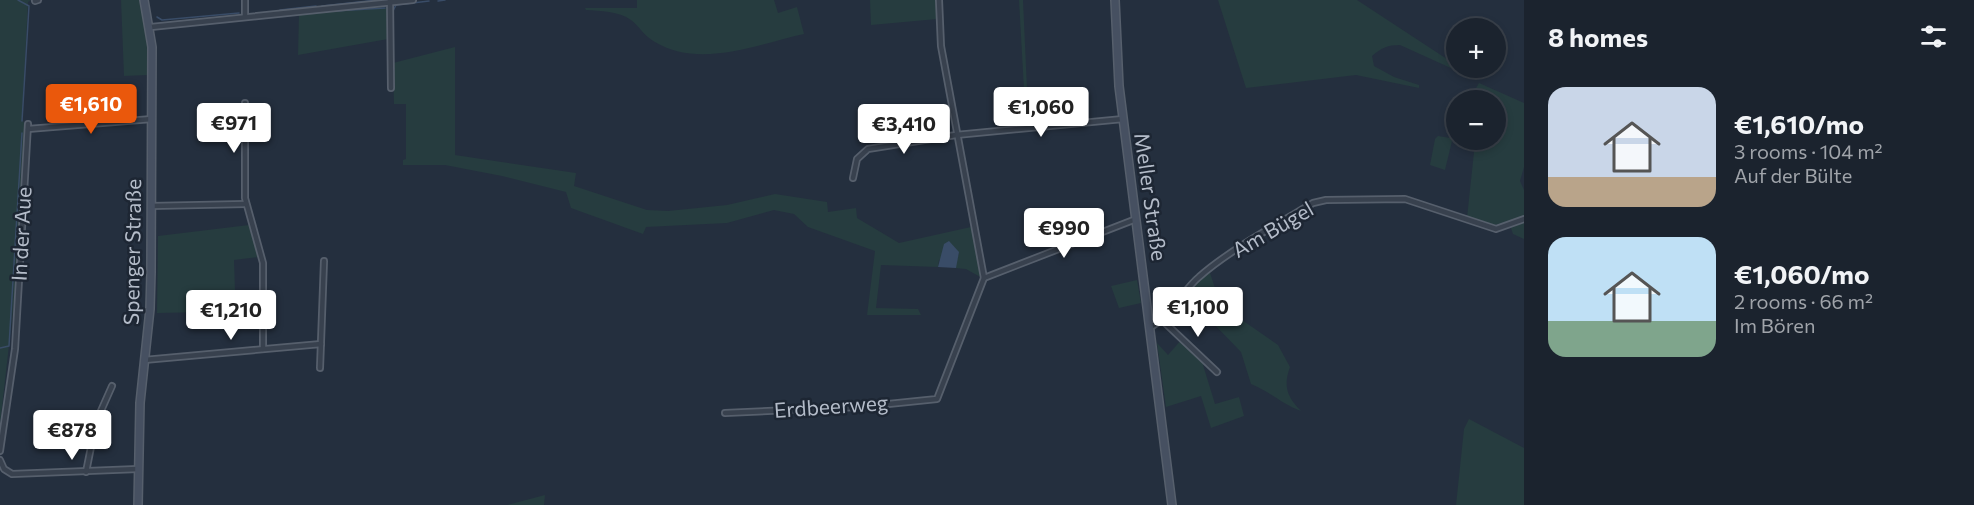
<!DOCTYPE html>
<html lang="en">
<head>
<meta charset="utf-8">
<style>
  :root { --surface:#1b232e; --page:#242b36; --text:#f1f3f6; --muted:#a0a4aa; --line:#39404a; --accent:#ea580c }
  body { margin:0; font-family:Commissioner,sans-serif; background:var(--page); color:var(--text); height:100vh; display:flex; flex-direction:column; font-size:22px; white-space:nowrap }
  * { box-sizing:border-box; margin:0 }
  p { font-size:20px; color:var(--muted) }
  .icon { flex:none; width:33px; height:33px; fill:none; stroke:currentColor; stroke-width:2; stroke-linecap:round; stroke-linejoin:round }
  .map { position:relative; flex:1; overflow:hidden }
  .drawer { display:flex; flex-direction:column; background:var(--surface); width:450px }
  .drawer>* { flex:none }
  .controls { position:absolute; left:1446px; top:18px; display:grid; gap:12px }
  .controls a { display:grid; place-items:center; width:60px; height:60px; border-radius:50%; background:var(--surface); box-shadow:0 3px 9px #0003,0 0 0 2px var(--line); font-size:30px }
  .price { position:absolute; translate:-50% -51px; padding:0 14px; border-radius:6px; background:#fff; color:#222; font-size:20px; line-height:39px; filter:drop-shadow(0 2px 3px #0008) }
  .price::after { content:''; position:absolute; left:50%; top:36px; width:18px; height:14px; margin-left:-9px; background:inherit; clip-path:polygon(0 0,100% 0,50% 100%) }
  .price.selected { background:var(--accent); color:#fff }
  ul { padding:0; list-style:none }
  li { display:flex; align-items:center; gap:18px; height:150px; padding:0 24px }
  li span { display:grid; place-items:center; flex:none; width:168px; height:120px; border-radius:18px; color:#555 }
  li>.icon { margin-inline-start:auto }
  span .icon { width:72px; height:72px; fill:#fffc; stroke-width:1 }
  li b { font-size:26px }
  h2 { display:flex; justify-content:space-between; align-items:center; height:72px; padding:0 24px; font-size:26px }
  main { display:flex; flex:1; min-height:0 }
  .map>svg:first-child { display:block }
  .green { fill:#263c3f }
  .water { fill:#394c67 }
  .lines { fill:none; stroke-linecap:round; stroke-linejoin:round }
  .stream { stroke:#394c67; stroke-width:1.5 }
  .street-casing { stroke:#565f6c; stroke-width:8 }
  .secondary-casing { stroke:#565f6c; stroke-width:10 }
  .street { stroke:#38414e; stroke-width:4.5 }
  .secondary { stroke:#465061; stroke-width:7 }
  .labels { text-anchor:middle; stroke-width:5; stroke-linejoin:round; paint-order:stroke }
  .street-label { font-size:21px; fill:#b4bcc9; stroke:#1d2633 }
</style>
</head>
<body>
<main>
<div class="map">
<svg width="1524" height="505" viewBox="0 0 1524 505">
  <rect width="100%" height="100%" fill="#242f3e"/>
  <g class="green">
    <polygon points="0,0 31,0 28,2 22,118 25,126 17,274 0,425"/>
    <polygon points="121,0 140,0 147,41 148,75 124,76"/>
    <path d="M 637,0 L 774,0 L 778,13 L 797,7 L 804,34 C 758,44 700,69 655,42 C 645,37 639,26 631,20 C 619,11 600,11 586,10 L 585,8 L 637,8 Z"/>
    <polygon points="870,0 936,0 937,19 871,25"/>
    <polygon points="1019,0 1023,0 1027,89 1024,90"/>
    <path d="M 1218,0 L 1357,0 L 1456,65 L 1453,69 L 1400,45 C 1388,45 1381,48 1372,56 L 1374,66 L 1394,77 L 1419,85 L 1419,88 L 1356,75 L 1246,88 Z"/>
    <polygon points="381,7 387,8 388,39 298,55 299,14"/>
    <polygon points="455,47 455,155 576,173 574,186 647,210 668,211 727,205 775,194 827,202 828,212 856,208 857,218 899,243 971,227 982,278 966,269 955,268 959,252 939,260 938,267 881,265 876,308 918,309 921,315 867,315 875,251 808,227 794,214 774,210 727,223 646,227 643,234 571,208 566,192 502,176 445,165 403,165 403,160 406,159 406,104 394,104 393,63"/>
    <path d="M 1479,83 L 1524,103 L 1524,167 L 1520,181 L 1524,190 L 1524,217 C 1498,227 1493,227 1467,218 L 1474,152 L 1458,140 L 1496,140 L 1496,100 L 1469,100 Z"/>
    <polygon points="1438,136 1450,138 1452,141 1445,170 1430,165 1435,139"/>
    <polygon points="1524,222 1524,239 1513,234 1511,228"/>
    <polygon points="249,225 259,257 234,260 235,291 262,293 261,311 157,313 158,236"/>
    <path d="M 1205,268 L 1210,273 L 1216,291 L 1242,320 L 1278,345 L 1290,367 C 1283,386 1287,397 1301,411 C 1282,404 1269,391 1251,384 L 1241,352 L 1208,318 L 1188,326 L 1180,318 L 1170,324 L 1167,320 L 1193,277 Z"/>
    <polygon points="1137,280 1141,303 1119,308 1111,286"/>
    <polygon points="1182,339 1205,361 1203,365 1215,404 1239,397 1244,416 1211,428 1201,396 1166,407 1157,343 1168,355"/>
    <polygon points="1469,419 1524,448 1524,505 1456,505 1464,429"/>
    <polygon points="545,495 544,505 507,505"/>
  </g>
  <polygon class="water" points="949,241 959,252 956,268 938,267 944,244"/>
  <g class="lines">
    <g class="stream">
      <polyline points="18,0 29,6 22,121"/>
      <polyline points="942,0 942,19"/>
      <polyline points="438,1 445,0"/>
      <polyline points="322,6 377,0"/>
      <polyline points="280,10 316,6"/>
      <polyline points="393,11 396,5 429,1"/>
      <polyline points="317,12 385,8"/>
      <polyline points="157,17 162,20 239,13"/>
      <polyline points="0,348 9,346 22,133"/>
    </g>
    <g class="street-casing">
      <g id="street">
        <polyline points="245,0 245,16"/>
        <polyline points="390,0 391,88"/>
        <polyline points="35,1 38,0"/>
        <polyline points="151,27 413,0"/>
        <polyline points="245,103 245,198 263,263 263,349"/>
        <polyline points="28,129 152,119"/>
        <polyline points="853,178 857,159 868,149 956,135 1123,119"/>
        <polyline points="151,206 246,204"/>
        <polyline points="984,278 1136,219"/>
        <polyline points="1162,320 1217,372"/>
        <path d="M 1150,327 C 1168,320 1183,290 1199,277 C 1228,251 1279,223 1313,203 L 1326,200 L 1405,199 L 1496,229 L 1524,219"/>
        <polyline points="144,360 321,344"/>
        <polyline points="320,368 324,261"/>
        <polyline points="725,413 859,407 937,399 984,278 941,46 939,0"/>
        <polyline points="0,451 15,349 28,124"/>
        <polyline points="0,460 4,469 12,474 138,469"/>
        <polyline points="86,472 96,422 112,386"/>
      </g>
    </g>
    <g class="secondary-casing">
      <g id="secondary">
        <polyline points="1115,0 1119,86 1172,505"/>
        <polyline points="138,505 140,403 150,309 151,272 152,47 144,0"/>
      </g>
    </g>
    <use href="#street" class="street"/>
    <use href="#secondary" class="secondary"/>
  </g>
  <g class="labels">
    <g class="street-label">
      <text transform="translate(1150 197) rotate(82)" y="7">Meller Straße</text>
      <text transform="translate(1273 230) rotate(-30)" y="7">Am Bügel</text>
      <text transform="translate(22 234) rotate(-87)" y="7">In der Aue</text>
      <text transform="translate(133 252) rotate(-89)" y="7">Spenger Straße</text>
      <text transform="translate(831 407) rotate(-4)" y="7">Erdbeerweg</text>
    </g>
  </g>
</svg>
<div class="controls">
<a>+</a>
<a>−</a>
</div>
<b class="price selected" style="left:91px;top:135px">€1,610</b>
<b class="price" style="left:1041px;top:138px">€1,060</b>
<b class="price" style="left:234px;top:154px">€971</b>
<b class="price" style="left:904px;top:155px">€3,410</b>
<b class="price" style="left:1064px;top:259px">€990</b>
<b class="price" style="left:1198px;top:338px">€1,100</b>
<b class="price" style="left:231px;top:341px">€1,210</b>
<b class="price" style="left:72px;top:461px">€878</b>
</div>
<section class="drawer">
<h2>8 homes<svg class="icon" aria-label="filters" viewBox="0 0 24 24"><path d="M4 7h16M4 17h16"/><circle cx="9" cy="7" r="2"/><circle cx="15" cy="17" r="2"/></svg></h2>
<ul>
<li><span style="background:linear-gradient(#c9d6e8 75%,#b9a48a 0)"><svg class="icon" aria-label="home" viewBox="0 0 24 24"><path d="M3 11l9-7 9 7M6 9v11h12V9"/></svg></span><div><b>€1,610/mo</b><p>3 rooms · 104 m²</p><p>Auf der Bülte</p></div></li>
<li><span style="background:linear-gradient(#bfe0f5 70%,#7fa58c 0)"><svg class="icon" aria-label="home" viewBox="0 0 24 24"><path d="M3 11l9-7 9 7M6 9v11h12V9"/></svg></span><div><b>€1,060/mo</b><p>2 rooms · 66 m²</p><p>Im Bören</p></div></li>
</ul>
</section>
</main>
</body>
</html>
